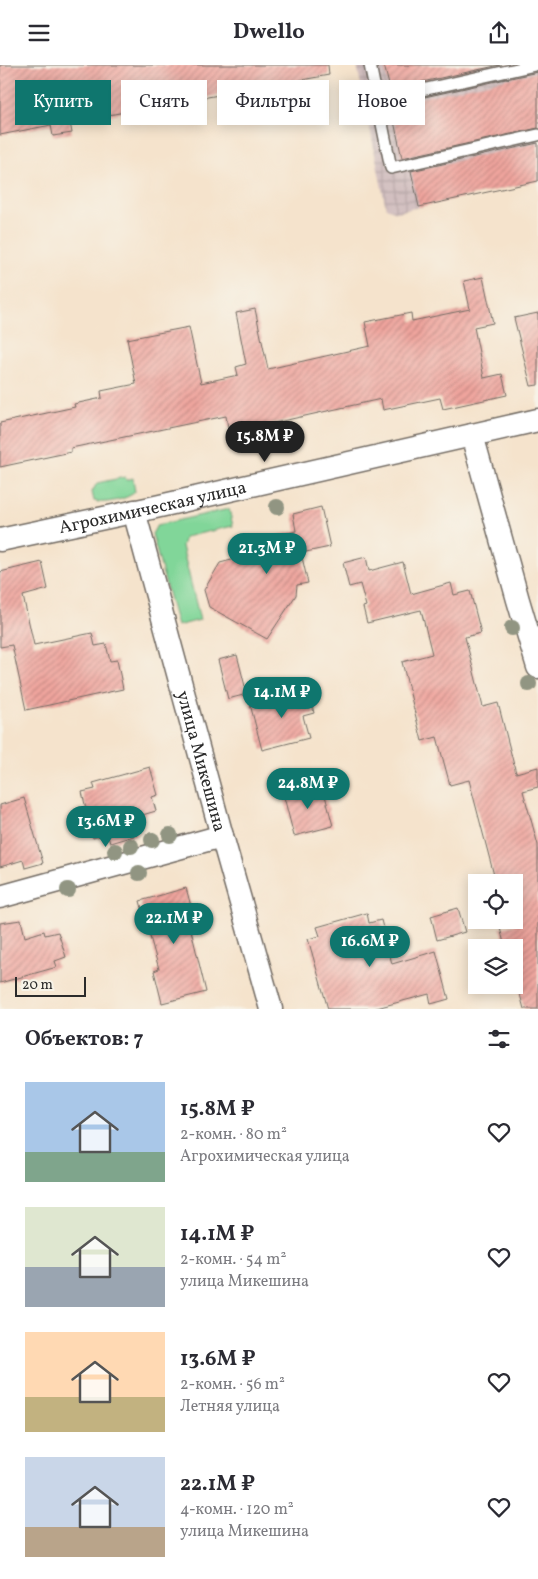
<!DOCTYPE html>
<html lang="ru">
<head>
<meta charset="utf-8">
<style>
  :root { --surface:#fff; --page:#f2f2f3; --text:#2b2b33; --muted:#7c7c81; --accent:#0f766e }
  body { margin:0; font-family:Vollkorn,serif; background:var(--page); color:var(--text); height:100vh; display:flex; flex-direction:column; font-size:19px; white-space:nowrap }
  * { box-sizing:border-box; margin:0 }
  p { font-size:16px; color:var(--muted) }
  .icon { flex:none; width:28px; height:28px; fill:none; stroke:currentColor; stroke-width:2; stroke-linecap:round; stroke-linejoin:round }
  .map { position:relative; height:944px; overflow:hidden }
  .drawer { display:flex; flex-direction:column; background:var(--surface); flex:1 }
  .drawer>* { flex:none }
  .guide { position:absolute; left:15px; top:15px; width:509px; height:45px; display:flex; gap:10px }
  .controls { position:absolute; left:468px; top:809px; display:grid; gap:10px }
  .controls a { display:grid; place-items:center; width:55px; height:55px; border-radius:0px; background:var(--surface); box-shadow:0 2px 12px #0003; font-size:25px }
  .scale { position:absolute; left:15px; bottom:12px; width:71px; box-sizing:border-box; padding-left:5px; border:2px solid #2b2b2b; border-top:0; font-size:14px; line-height:18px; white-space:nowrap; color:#2b2b2b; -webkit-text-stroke:4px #f7f3e8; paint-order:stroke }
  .price { position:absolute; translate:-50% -42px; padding:0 11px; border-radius:18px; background:var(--accent); color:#fff; font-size:16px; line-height:32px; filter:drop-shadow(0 1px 2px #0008) }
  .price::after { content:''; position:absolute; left:50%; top:30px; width:15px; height:11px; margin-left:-8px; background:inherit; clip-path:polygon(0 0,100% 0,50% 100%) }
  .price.active { background:#222; color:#fff }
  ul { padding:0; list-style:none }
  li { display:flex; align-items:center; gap:15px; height:125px; padding:0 25px }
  li span { display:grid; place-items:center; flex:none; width:140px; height:100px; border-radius:0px; color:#555 }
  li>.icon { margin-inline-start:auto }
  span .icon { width:60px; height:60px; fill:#fffc; stroke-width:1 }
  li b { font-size:21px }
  h2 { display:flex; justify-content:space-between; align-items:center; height:60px; padding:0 25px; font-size:21px }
  .pill { padding:0 18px; border-radius:0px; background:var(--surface); box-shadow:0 2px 12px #0003; font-size:18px; line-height:45px }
  .pill.active { background:var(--accent); color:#fff }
  header { display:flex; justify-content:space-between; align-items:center; height:65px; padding:0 25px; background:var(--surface); font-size:22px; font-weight:700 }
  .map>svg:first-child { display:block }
  .industrial { fill:url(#industrial-grid) }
  .green { fill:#81d699; stroke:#568062 }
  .building { fill:url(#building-hatch) }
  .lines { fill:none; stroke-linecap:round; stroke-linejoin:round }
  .service-casing { stroke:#726b63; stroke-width:14 }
  .minor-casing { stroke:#726b63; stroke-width:25 }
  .service { stroke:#fff; stroke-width:11 }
  .minor { stroke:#fff; stroke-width:22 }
  .tree { fill:#919582 }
  .labels { text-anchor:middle; stroke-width:4; stroke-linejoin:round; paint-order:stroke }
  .street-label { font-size:18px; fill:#2b2b2b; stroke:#f7f3e8 }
</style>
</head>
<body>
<header><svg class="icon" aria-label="menu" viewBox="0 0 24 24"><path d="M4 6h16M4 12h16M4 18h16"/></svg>Dwello<svg class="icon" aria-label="share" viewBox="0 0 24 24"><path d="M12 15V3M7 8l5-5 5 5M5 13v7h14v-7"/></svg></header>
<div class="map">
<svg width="538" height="944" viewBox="0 0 538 944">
  <defs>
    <pattern id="industrial-grid" width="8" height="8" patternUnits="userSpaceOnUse" patternTransform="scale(1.25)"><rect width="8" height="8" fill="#d2bfc0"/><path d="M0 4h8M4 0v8" fill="none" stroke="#b4a4a5"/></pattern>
    <pattern id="building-hatch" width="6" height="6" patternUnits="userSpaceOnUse" patternTransform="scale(1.25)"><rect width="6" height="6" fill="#efa49d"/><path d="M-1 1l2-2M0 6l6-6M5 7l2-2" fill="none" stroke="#c28680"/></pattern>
  </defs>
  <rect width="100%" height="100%" fill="#f7f3e8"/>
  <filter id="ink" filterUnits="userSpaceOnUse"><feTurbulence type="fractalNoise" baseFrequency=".02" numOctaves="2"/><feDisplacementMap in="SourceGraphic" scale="10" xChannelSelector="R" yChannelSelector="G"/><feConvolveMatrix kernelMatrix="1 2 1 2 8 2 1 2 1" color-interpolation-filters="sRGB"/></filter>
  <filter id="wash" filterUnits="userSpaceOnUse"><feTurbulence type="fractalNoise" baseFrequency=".0096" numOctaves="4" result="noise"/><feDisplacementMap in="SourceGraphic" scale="20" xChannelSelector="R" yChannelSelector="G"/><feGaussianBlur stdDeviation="1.12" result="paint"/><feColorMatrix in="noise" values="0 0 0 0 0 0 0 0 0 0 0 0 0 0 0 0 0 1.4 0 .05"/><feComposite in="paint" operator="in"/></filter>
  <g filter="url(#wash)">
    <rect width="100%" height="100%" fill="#f5e3cc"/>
    <polygon class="industrial" points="357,0 538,0 538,116 397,147 386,143"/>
    <g class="green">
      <path d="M 125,412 L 126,415 L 133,413 L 135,427 C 128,434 103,440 94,436 L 92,427 L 97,418 Z"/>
      <polygon points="229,444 233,461 185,472 182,481 200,555 177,561 152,469 157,460"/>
    </g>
    <g id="blocks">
      <g class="building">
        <polygon points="0,0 328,0 329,10 70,57 72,68 53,71 51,60 0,70"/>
        <polygon points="384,0 500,0 390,24"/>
        <polygon points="538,7 538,63 402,93 392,47 394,47 393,39"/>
        <polygon points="538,78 538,116 419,142 411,106"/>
        <polygon points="483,212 493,258 474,262 484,313 502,309 507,330 443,344 440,333 383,345 381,334 269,359 270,361 246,367 244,359 228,363 226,351 71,383 71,387 0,402 0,358 75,342 74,339 102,333 101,326 136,319 127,274 189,262 201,318 238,310 236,302 246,299 236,248 255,244 268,304 370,281 365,257 411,248 412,256 470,244 464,216"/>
        <polygon points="538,248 538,320 531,321 514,253"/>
        <polygon points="321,442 330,482 301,488 308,518 297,520 296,530 267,574 209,542 204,525 220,498 243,492 242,484 254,476 296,466 293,449"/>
        <polygon points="366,492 369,506 403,497 411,529 451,518 454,530 470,526 481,568 465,572 483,642 498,638 516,708 538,702 538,722 523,726 538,780 538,944 524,944 514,907 514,882 505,882 500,863 514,860 514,818 496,818 469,715 450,720 437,672 422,676 402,597 432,589 421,545 367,558 363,542 366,541 360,519 349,522 343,498"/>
        <polygon points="42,497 48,524 23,531 34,580 92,568 95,581 106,579 110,596 117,595 123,624 26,645 12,580 0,582 0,507"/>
        <polygon points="237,590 247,629 228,634 218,595"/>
        <polygon points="308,624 314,648 303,651 309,673 262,685 250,639"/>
        <polygon points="150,702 158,730 152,732 156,746 132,753 137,770 110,778 107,769 93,773 82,727 95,724 93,718"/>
        <polygon points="322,719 333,761 294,771 283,728"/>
        <polygon points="24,733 43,798 25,803 23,795 0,802 0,740"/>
        <polygon points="186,823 197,863 191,865 206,927 162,938 154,906 159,904 140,836"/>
        <polygon points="458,843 465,867 437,875 431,851"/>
        <polygon points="367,848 369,858 381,855 392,899 436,886 449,934 431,939 429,929 373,944 328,944 308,874 320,871 317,862"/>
        <polygon points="21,855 25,872 44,866 45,870 58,867 66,892 55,896 57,902 0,918 0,858"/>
      </g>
    </g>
  </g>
  <g filter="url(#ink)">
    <use href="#blocks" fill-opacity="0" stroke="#726b63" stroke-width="1"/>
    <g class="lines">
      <g class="service-casing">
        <g id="service">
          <polyline points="370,0 391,103 538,70"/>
          <polyline points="377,35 535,0"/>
        </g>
      </g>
      <g class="minor-casing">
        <g id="minor">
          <polyline points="472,370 518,535 538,602"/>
          <path id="s1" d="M 134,446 L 222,771 L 271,944"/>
          <path id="s2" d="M 0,475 L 151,443 L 538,355"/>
          <polyline points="0,832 222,771"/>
        </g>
      </g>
      <use href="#service" class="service"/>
      <use href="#minor" class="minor"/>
    </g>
    <g class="tree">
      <circle cx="277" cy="442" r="8"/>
      <circle cx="512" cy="563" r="8"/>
      <circle cx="529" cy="619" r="8"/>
      <circle cx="170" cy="770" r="8"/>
      <circle cx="152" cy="775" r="8"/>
      <circle cx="131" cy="781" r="8"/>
      <circle cx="115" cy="786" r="8"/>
      <circle cx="139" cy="808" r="8"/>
      <circle cx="68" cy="825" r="8"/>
    </g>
  </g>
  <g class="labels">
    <g class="street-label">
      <text dy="6" stroke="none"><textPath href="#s2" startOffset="156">Агрохимическая улица</textPath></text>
      <text dy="6" stroke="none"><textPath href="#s1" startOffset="259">улица Микешина</textPath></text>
    </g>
  </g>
</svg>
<div class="controls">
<a><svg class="icon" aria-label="locate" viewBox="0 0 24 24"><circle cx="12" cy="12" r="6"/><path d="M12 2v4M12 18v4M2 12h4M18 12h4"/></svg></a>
<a><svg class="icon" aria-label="layers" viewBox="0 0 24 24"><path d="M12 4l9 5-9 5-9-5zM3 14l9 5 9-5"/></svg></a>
</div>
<div class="scale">20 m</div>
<b class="price active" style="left:265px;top:398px">15.8M ₽</b>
<b class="price" style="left:267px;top:510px">21.3M ₽</b>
<b class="price" style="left:282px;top:654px">14.1M ₽</b>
<b class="price" style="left:308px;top:745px">24.8M ₽</b>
<b class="price" style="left:106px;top:783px">13.6M ₽</b>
<b class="price" style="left:174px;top:880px">22.1M ₽</b>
<b class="price" style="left:370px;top:903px">16.6M ₽</b>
<div class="guide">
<a class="pill active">Купить</a>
<a class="pill">Снять</a>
<a class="pill">Фильтры</a>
<a class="pill">Новое</a>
</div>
</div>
<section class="drawer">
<h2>Объектов: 7<svg class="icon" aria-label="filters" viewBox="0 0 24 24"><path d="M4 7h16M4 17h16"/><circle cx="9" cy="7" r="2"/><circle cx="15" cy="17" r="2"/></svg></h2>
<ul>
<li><span style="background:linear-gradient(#a9c7e8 70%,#7fa58c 0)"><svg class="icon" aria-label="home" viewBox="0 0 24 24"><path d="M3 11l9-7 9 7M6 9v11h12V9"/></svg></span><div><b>15.8M ₽</b><p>2-комн. · 80 m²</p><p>Агрохимическая улица</p></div><svg class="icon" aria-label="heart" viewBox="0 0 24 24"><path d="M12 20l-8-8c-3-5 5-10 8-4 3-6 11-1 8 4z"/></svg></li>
<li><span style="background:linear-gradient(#dfe7d0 60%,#9aa5b1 0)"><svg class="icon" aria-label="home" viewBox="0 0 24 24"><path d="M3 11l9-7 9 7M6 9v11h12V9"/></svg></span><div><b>14.1M ₽</b><p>2-комн. · 54 m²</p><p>улица Микешина</p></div><svg class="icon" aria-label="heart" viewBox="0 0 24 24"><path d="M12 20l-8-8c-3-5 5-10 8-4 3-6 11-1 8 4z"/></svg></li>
<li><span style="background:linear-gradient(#ffd9b3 65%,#c2b280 0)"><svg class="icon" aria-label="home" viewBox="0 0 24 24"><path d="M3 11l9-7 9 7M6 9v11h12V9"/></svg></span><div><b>13.6M ₽</b><p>2-комн. · 56 m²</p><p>Летняя улица</p></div><svg class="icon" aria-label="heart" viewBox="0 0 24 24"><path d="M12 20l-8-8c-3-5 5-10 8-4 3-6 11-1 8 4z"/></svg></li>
<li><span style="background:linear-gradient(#c9d6e8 70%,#b9a48a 0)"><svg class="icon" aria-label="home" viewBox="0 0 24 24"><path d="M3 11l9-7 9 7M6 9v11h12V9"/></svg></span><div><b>22.1M ₽</b><p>4-комн. · 120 m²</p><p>улица Микешина</p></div><svg class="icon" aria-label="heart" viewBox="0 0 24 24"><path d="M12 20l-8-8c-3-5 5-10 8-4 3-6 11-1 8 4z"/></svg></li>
</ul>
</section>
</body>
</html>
